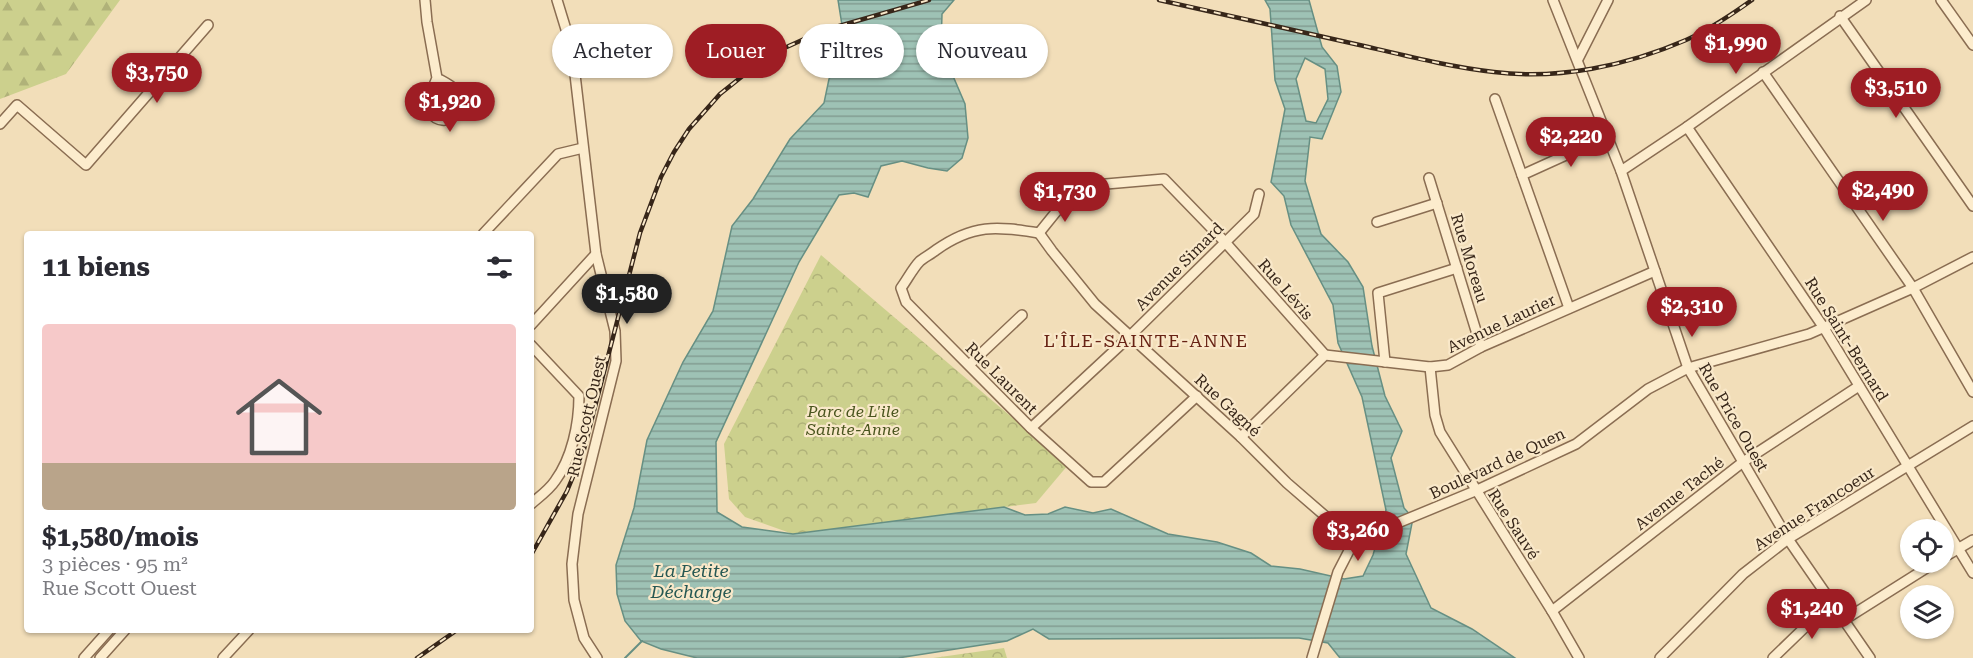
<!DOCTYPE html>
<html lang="fr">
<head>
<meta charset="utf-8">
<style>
  :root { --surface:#fff; --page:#f2f2f3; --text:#2b2b33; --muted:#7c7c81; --accent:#9e1d24 }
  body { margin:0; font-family:"Roboto Serif",serif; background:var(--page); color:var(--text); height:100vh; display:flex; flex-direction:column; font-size:22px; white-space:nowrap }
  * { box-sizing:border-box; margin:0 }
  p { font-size:20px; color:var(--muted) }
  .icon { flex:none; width:33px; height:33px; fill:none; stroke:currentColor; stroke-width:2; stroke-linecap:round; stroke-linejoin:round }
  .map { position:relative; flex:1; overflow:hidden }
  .panel { position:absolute; left:24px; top:231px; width:510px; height:402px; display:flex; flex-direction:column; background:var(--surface); border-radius:6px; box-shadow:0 2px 4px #0004 }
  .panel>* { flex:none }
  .guide { position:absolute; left:552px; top:24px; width:570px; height:54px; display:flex; gap:12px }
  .controls { position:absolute; left:1900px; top:519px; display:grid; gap:12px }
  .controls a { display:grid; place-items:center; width:54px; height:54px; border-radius:50%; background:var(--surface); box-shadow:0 2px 4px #0004; font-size:30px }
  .price { position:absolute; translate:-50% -51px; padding:0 14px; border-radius:21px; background:var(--accent); color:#fff; font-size:20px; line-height:39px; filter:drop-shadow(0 2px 3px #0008) }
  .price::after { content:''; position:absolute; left:50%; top:36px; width:18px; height:14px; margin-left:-9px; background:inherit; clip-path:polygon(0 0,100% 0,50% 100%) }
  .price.selected { background:#222; color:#fff }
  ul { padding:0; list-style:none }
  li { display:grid; align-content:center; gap:12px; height:318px; padding:0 18px }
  li span { display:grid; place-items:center; height:186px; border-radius:6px; color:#555 }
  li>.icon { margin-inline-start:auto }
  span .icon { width:108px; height:108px; fill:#fffc; stroke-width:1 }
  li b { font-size:26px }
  h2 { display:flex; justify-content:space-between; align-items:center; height:72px; padding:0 18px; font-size:26px }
  .tag { padding:0 21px; border-radius:27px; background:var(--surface); box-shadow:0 2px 4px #0004; font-size:21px; line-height:54px }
  .tag.selected { background:var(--accent); color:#fff }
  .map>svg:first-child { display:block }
  .forest { fill:url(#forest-firs) }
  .park { fill:url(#park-crowns) }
  .water { fill:url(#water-rules); stroke:#668f83; stroke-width:1.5; fill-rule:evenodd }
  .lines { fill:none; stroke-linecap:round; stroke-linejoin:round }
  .stream { stroke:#668f83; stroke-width:2 }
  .minor-casing { stroke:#8a6d52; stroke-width:12 }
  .minor { stroke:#fceccd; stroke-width:9 }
  .rail-casing { stroke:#372619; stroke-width:4.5 }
  .rail { stroke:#f9e8c9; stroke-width:2; stroke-dasharray:7; stroke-linecap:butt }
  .labels { text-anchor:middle; stroke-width:4.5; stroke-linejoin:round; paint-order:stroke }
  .street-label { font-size:16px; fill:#372619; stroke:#f9e8c9 }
  .park-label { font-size:16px; font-style:italic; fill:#4a551e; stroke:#f9e8c9 }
  .neighbourhood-label { font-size:18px; letter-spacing:1.5px; fill:#672214; stroke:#f9e8c9 }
  .water-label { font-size:18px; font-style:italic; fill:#275853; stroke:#f9e8c9 }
</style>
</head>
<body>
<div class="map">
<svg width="1973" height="658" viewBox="0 0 1973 658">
  <defs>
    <pattern id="forest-firs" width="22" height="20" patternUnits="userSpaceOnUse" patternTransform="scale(1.5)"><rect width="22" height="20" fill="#ccd08d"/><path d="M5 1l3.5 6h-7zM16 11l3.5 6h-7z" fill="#b0b279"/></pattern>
    <pattern id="park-crowns" width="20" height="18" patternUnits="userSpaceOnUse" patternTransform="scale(1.5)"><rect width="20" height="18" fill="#ccd08d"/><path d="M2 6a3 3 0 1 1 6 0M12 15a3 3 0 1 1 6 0" fill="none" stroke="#b0b279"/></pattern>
    <pattern id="water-rules" width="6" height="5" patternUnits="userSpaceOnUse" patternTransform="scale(1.5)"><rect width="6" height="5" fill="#9ec2b5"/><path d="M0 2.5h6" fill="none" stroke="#829d92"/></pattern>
  </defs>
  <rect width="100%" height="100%" fill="#f2deb9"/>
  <polygon class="forest" points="0,0 120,0 66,74 0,99"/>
  <g class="park">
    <polygon points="821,255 1068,465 1036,503 793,534 745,517 729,499 724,444"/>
    <polygon points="1004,648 1007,658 933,658"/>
  </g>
  <path class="water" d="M 838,0 L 954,0 L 942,14 L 941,48 L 965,104 L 968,138 L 962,158 L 947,171 L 928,168 L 902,161 L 881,166 L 868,197 L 854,193 L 839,195 L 799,262 L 716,442 L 717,512 L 742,527 L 793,534 L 1004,507 L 1025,515 L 1048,514 L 1065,507 L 1093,513 L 1111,509 L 1168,534 L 1217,542 L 1251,553 L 1271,566 L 1300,569 L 1344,579 L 1363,576 L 1373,555 L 1386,510 L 1362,397 L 1338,343 L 1333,305 L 1291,225 L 1284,196 L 1271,182 L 1285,109 L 1275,80 L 1270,9 L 1265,0 L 1309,0 L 1322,47 L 1337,66 L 1341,92 L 1322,139 L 1310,137 L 1305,181 L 1321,234 L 1348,262 L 1363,287 L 1372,346 L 1385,396 L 1402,431 L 1391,458 L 1404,508 L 1413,518 L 1406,554 L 1431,608 L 1472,629 L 1515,658 L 1340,658 L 1328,643 L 1299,638 L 1049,639 L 1033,629 L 1007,641 L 898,658 L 697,658 L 661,649 L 641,641 L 625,621 L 617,594 L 616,565 L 634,508 L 647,440 L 683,362 L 713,311 L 732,226 L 753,199 L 790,139 L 824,103 L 829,79 L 839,62 L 845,44 ZM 1305,58 L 1325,69 L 1328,99 L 1316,123 L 1306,121 L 1296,79 Z"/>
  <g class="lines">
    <polyline class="stream" points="625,658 642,641"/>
    <g class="minor-casing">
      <g id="minor">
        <path d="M 425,0 L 427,22 L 437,78 L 429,97 L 428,111 C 448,135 468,106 454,89 C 451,85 442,81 437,78"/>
        <polyline points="557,0 572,49 596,254 615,331 616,361 578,514 572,564 574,600 584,638 597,658"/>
        <polyline points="1553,0 1621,171 1688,368 1788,539 1870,658"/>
        <polyline points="1941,0 1973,45"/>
        <polyline points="1840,16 1973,206"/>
        <polyline points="1578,59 1608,0"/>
        <polyline points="1763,72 1913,288 1973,392"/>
        <polyline points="1495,99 1569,308"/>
        <polyline points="0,124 17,105 86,165 208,25"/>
        <polyline points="1687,127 1824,328 1973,573"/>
        <polyline points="1621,171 1687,127 1866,0"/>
        <polyline points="1522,175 1608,136"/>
        <polyline points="1429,178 1481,347"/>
        <polyline points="1377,222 1437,203"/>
        <polyline points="1039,233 1052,251 1095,304 1241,437 1287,483 1354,541"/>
        <polyline points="483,234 558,154 583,148"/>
        <polyline points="531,325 596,254"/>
        <path d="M 531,345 L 579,396 C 579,424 572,458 555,481 C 549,490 539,497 531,504"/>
        <polyline points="1385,362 1378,293 1457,268"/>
        <polyline points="969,365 1022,315"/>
        <polyline points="1430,367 1435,415 1440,432 1552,611 1579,658"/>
        <path d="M 1197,396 L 1104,482 L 1091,482 L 1031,428 L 906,302 L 901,288 C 907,280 913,268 920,261 C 925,257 931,254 936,250 C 973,224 996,226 1039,233 L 1064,202 L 1106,184 L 1164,179 L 1225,242 L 1325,355"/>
        <polyline points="1031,428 1129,337 1254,214 1259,194"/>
        <polyline points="1241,437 1325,355 1430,367 1448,365 1481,347 1655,271"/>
        <polyline points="1944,557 1973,540"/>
        <polyline points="1552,611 1743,462 1859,386"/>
        <polyline points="1844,620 1936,562"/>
        <polyline points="84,658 109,630"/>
        <polyline points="100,658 125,630"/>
        <polyline points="223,658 249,630"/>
        <polyline points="1312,658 1338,572 1354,541 1475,491 1576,444 1648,389 1688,368 1809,334 1913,288 1973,257"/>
        <polyline points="1660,658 1743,574 1788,539 1973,426"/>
        <polyline points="1773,658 1831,602"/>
      </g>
    </g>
    <use href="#minor" class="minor"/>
    <g class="rail-casing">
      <g id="rail">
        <path d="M 1159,0 C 1228,15 1296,31 1364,46 C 1407,56 1450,67 1494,72 C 1559,80 1626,66 1686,40 C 1709,30 1731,15 1752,0"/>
        <polyline points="531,555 567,491 583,453 640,233 661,177 674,152 689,129 720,94 769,55 822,31 929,0"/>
        <polyline points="417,658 457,630"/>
      </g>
    </g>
    <use href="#rail" class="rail"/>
  </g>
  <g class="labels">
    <g class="street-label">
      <text transform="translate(1470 258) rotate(73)" y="6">Rue Moreau</text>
      <text transform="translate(1179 266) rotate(-45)" y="6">Avenue Simard</text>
      <text transform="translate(1286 289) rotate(49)" y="6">Rue Lévis</text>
      <text transform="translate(1501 323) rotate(-25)" y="6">Avenue Laurier</text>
      <text transform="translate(1847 339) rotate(58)" y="6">Rue Saint-Bernard</text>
      <text transform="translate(1002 378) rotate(45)" y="6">Rue Laurent</text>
      <text transform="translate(1228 405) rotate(43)" y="6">Rue Gagné</text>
      <text transform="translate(586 416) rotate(-77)" y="6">Rue Scott Ouest</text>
      <text transform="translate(1734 417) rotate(60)" y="6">Rue Price Ouest</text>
      <text transform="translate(1497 463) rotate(-25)" y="6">Boulevard de Quen</text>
      <text transform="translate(1679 493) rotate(-38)" y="6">Avenue Taché</text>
      <text transform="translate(1814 508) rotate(-33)" y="6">Avenue Francoeur</text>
      <text transform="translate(1514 524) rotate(57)" y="6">Rue Sauvé</text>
    </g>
    <g class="park-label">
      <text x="853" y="417">Parc de L'ile<tspan x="853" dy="18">Sainte-Anne</tspan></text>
    </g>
    <g class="neighbourhood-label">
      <text x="1146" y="347">L'ÎLE-SAINTE-ANNE</text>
    </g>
    <g class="water-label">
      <text x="691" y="577">La Petite<tspan x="691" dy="21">Décharge</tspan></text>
    </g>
  </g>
</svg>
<div class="controls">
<a><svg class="icon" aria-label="locate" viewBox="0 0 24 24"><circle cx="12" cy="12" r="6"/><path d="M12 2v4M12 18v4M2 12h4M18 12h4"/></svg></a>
<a><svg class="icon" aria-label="layers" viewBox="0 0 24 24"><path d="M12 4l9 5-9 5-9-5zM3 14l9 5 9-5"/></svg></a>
</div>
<b class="price" style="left:1736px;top:75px">$1,990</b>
<b class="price" style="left:157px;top:104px">$3,750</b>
<b class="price" style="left:1896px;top:119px">$3,510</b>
<b class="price" style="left:450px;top:133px">$1,920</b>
<b class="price" style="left:1571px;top:168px">$2,220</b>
<b class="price" style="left:1883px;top:222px">$2,490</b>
<b class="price" style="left:1065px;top:223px">$1,730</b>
<b class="price selected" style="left:627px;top:325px">$1,580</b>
<b class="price" style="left:1692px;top:338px">$2,310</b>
<b class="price" style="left:1358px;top:562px">$3,260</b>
<b class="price" style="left:1812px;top:640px">$1,240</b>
<div class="guide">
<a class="tag">Acheter</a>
<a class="tag selected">Louer</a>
<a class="tag">Filtres</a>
<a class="tag">Nouveau</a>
</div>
<section class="panel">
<h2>11 biens<svg class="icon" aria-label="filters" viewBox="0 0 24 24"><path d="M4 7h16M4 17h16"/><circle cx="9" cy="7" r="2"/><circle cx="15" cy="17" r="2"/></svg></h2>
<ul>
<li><span style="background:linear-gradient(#f6c9c9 75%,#b9a48a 0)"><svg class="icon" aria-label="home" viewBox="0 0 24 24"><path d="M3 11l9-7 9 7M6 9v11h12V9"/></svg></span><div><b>$1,580/mois</b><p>3 pièces · 95 m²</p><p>Rue Scott Ouest</p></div></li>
</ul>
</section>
</div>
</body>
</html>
